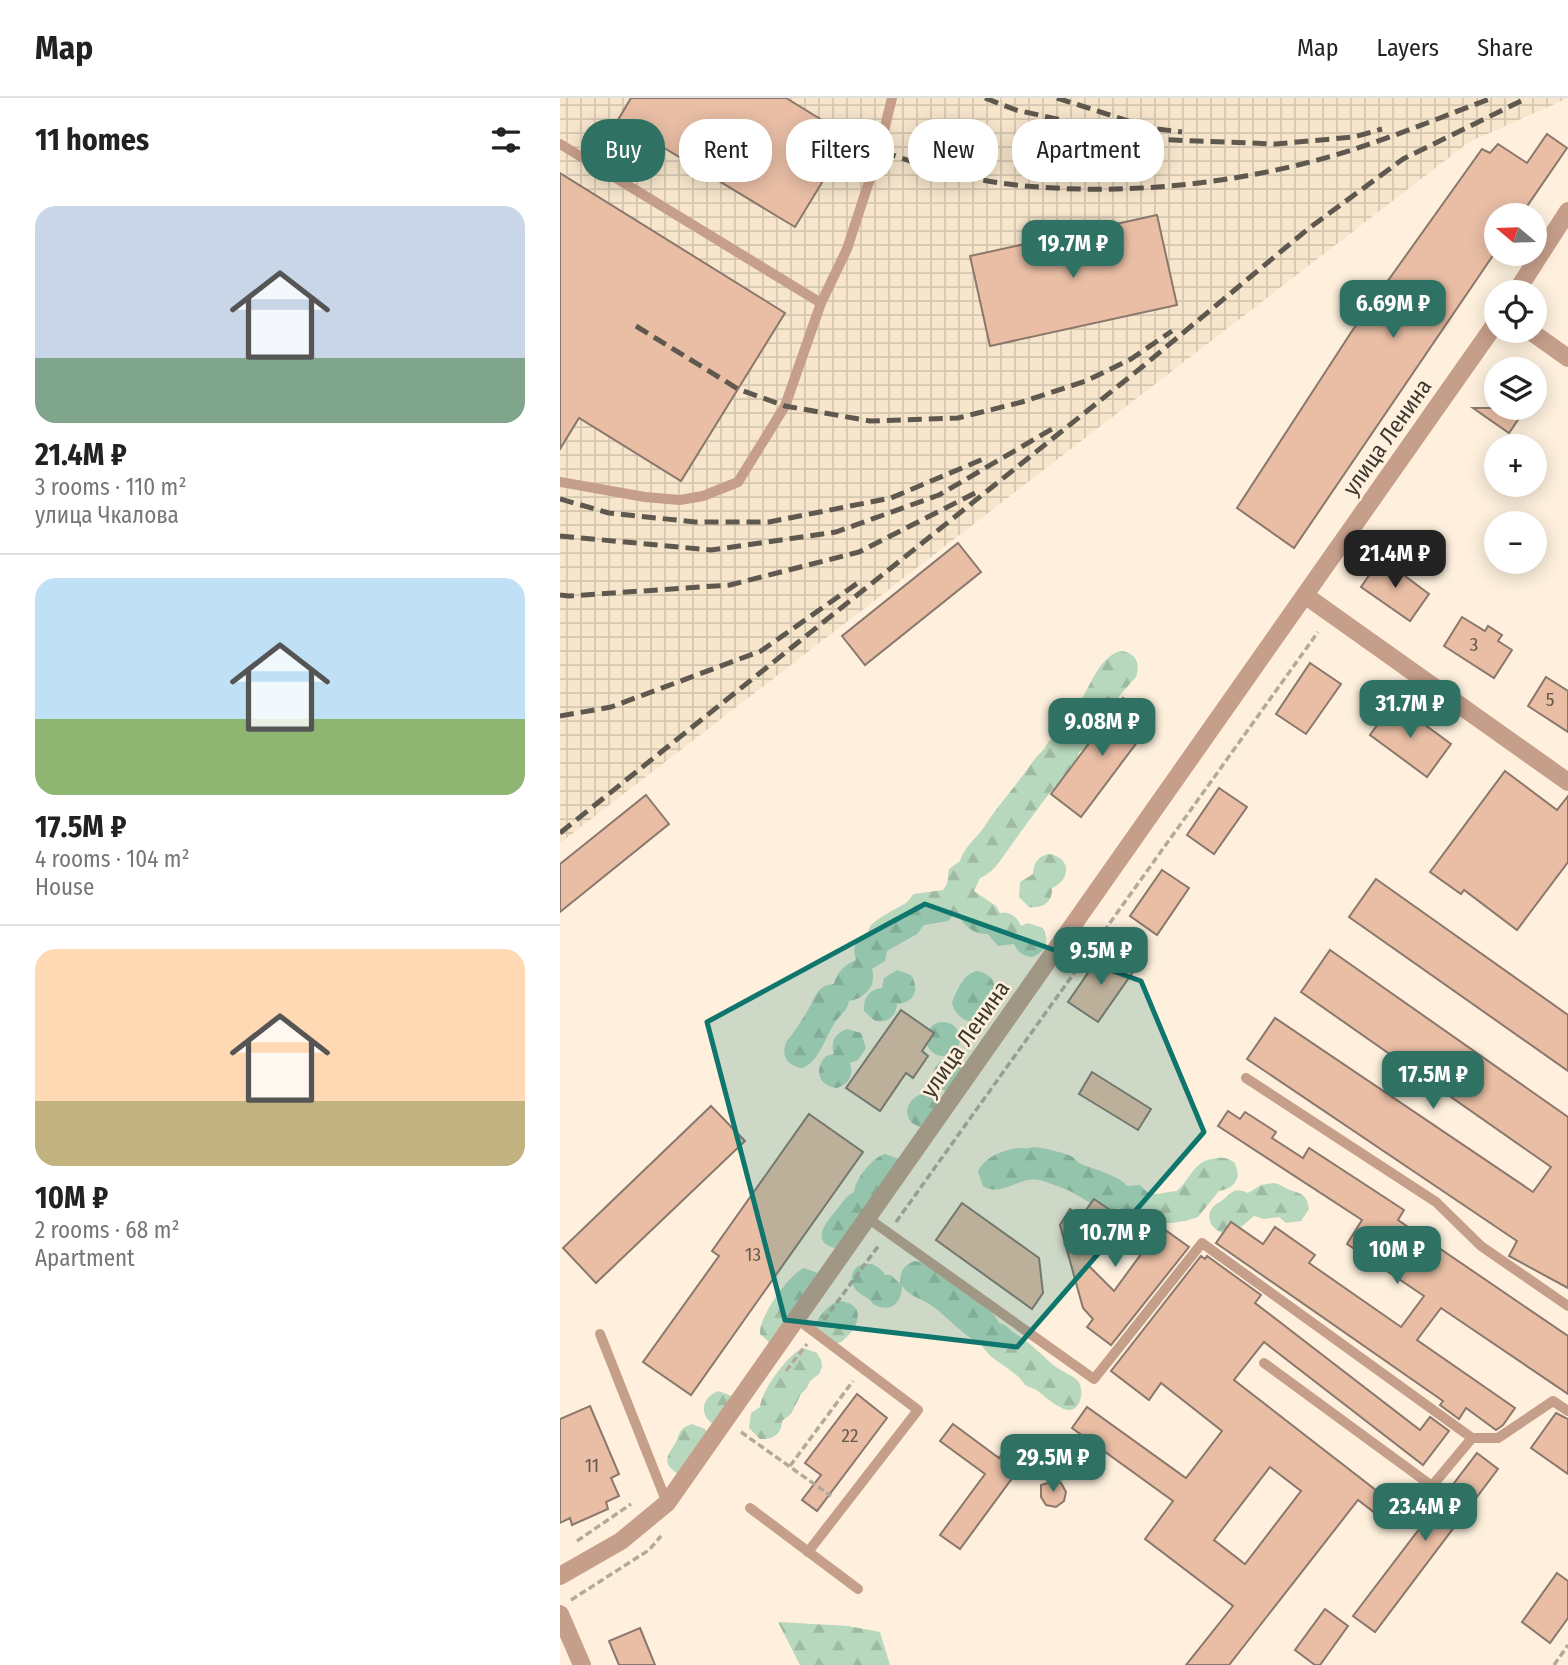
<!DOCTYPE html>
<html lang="en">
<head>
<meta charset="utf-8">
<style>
  :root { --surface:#fff; --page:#f6f6f6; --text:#222; --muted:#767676; --line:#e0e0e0; --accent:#2f7162 }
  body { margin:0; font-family:"Fira Sans Condensed",sans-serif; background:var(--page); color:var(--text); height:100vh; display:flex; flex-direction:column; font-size:26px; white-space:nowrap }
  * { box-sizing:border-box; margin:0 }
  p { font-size:23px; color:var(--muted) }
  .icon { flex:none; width:38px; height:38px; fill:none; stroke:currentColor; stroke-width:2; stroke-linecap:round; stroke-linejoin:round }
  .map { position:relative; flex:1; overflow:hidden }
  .panel { display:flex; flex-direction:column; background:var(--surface); width:560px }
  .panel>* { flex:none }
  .banner { position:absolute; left:21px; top:21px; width:665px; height:63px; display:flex; gap:14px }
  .needle { width:46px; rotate:289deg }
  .tools { position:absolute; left:924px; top:105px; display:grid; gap:14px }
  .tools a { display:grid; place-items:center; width:63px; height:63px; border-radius:50%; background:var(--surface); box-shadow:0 4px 18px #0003; font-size:35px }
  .price { position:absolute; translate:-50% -60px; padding:0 16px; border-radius:14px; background:var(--accent); color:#fff; font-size:23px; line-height:46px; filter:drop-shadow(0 2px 4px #0008) }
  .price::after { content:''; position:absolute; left:50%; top:42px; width:21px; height:16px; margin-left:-10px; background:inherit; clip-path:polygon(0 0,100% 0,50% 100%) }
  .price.active { background:#222; color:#fff }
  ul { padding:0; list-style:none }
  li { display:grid; align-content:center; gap:14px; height:371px; padding:0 35px }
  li+li { border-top:2px solid var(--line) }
  li span { display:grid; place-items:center; height:217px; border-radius:21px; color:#555 }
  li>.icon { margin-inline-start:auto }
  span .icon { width:126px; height:126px; fill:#fffc; stroke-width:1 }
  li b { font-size:30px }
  h2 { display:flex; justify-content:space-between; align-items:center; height:84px; padding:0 35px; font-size:30px }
  .pill { padding:0 24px; border-radius:28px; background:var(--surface); box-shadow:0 4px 18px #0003; font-size:24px; line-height:63px }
  .pill.active { background:var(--accent); color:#fff }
  header { display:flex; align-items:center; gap:42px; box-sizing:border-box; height:98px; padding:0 35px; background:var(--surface); border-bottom:2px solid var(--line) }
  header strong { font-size:33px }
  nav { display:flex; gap:38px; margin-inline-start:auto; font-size:24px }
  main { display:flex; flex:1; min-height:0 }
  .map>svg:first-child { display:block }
  .industrial { fill:url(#industrial-grid) }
  .forest { fill:url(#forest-firs) }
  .building { fill:#e9bea5; stroke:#8b786d; stroke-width:2; fill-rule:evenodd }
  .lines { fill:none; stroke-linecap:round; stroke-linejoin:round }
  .path { stroke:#b4aa9b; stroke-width:3.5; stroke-dasharray:7 3.5; stroke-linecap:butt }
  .service { stroke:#c69f8b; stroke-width:10 }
  .minor { stroke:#c69f8b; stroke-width:18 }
  .rail { stroke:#5f584e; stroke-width:5; stroke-dasharray:14 7; stroke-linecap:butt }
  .marked { fill:#0f766e; fill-opacity:0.2; stroke:#0f766e; stroke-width:5; stroke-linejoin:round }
  .labels { text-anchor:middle; stroke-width:5; stroke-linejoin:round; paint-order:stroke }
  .number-label { font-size:19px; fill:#67594c }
  .street-label { font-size:23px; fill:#3c372f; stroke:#fef0dd }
</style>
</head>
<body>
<header>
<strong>Map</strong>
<nav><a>Map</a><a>Layers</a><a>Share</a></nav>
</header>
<main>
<section class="panel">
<h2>11 homes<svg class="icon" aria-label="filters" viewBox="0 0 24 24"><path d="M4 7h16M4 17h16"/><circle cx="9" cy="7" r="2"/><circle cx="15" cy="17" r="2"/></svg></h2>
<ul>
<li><span style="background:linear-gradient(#c9d6e8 70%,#7fa58c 0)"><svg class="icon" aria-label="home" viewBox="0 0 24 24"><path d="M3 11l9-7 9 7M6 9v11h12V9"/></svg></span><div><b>21.4M ₽</b><p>3 rooms · 110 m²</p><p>улица Чкалова</p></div></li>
<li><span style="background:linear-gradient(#bfe0f5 65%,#8fb573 0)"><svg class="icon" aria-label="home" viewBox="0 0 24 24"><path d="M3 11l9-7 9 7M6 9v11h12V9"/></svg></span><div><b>17.5M ₽</b><p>4 rooms · 104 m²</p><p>House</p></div></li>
<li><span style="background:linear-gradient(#ffd9b3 70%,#c2b280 0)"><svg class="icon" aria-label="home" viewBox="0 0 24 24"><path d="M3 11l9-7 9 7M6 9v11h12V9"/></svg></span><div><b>10M ₽</b><p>2 rooms · 68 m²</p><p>Apartment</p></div></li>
</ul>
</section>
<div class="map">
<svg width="1008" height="1567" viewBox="0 0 1008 1567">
  <defs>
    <pattern id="industrial-grid" width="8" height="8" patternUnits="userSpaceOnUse" patternTransform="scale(1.75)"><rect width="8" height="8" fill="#f7e6cc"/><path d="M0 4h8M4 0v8" fill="none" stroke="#d5c6b0"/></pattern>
    <pattern id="forest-firs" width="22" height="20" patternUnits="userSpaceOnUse" patternTransform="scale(1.75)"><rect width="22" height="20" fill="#b7d8bc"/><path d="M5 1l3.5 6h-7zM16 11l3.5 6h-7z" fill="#9ebaa2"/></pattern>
  </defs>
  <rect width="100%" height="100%" fill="#fef0dd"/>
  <polygon class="industrial" points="0,0 1008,0 909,44 0,745"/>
  <g class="forest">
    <path d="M 560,553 C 575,554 581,564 576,579 C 570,586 564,592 558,600 C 555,605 555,611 551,616 C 544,628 532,648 519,654 C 515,672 495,687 485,701 C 469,722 455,742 440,763 C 436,769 428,777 420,780 L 414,793 L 436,808 L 440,815 C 450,814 457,818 461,828 L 468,825 L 483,830 C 490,843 487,854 472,859 C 463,858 458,855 454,846 L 438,848 L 428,836 C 415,837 403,828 398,816 L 394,816 L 388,823 L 364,827 L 357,836 L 327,853 L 325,863 L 312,871 C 317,887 305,901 289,903 C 287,914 279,917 274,926 C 265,940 259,964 242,970 C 227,968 221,958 226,944 C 234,935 242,922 248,912 C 255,900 257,887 274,886 C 276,875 285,866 296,862 C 292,850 295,841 307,837 L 310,828 C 320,818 334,812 346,805 C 350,802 351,798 354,796 L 383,792 L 387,786 L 389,771 L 400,763 C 404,749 416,741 424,729 C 438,707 456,688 471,666 C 476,658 483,654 487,646 C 490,641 496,639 498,635 C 505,624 512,616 519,605 C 531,588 538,560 560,553 Z"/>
    <path d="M 488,756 C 511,758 512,782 492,790 C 493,804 483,811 469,809 L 459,799 L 460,784 L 473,776 C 473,765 478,759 488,756 Z"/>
    <path d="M 337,872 L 351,877 C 360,892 354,905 337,906 C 336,919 328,925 315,923 L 304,913 C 303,900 309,891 322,890 L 324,880 Z"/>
    <path d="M 416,873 C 427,874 438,882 433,895 C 432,899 428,901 426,904 C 424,907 425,912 423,915 C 413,932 394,919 392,904 C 397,892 403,877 416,873 Z"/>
    <circle cx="383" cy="941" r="17"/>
    <path d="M 287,931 L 301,935 L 306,950 L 298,962 L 290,965 C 294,977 289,986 277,990 C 259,988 253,972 266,958 L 274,956 C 270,944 275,935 287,931 Z"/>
    <path d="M 387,960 L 395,961 L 405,972 L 391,994 C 368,992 367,968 387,960 Z"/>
    <path d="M 361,996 L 369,997 L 379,1008 L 365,1030 C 343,1028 341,1004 361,996 Z"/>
    <path d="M 474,1049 C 486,1050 500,1054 511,1058 C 514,1059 516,1063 519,1065 C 532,1071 559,1077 567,1088 L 580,1087 C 583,1090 585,1093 589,1095 C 597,1098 608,1093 617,1093 C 630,1082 633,1064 652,1061 C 661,1059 666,1059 674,1064 C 682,1078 676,1091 659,1093 L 638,1119 C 626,1123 617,1125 605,1125 C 594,1126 589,1130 580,1120 L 569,1120 L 559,1110 C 540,1117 520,1096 505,1091 C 497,1088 487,1084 479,1082 C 459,1078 442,1100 423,1088 L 418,1074 C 423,1060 443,1052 457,1050 C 464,1050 467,1051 474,1049 Z"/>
    <path d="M 325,1056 L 339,1061 L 280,1151 C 251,1147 262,1128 275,1114 C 281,1107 285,1098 294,1094 C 295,1081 313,1059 325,1056 Z"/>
    <path d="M 714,1085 C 721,1086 724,1090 730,1092 C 741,1096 747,1096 749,1111 L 741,1123 L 726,1125 L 719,1119 L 704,1121 L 694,1118 C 688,1123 679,1132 672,1135 C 659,1139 644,1125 651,1112 C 654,1106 659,1105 664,1101 C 672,1094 675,1089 688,1095 L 701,1087 Z"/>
    <path d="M 355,1163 C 365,1164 369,1172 378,1173 C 396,1186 430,1205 439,1225 C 448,1227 449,1232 456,1236 C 470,1245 480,1255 492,1266 C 499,1272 511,1276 518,1283 C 521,1287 522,1293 521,1299 C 514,1330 484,1296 475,1291 C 472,1290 468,1289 465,1287 C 455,1270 428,1263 421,1245 C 407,1242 383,1214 369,1206 C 360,1200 348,1197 342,1188 C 342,1205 330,1216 313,1206 C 308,1197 296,1197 293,1187 C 286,1166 313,1157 325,1177 L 331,1177 L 340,1186 C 340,1174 343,1167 355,1163 Z"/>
    <path d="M 244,1170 L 258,1175 L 211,1246 L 200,1236 C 198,1220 229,1176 244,1170 Z"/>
    <path d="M 279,1203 C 314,1206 293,1241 273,1248 L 254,1229 C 259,1218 268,1206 279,1203 Z"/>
    <path d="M 243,1250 L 257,1255 L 261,1262 L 262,1269 L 259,1276 L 250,1283 L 247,1290 L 241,1296 L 231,1316 L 222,1323 C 222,1336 213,1342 200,1341 L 189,1330 L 191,1315 L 200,1309 C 201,1293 229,1255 243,1250 Z"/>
    <path d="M 158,1293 L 172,1298 L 154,1327 C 139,1317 141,1300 158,1293 Z"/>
    <path d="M 132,1326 L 145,1331 L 150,1338 L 118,1376 C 98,1363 111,1355 117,1342 C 120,1333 122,1329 132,1326 Z"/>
    <polygon points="218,1524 288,1528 320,1534 330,1567 240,1567"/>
  </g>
  <g class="building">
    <polygon points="71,0 226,0 275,30 264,49 278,58 235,129 58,22"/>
    <polygon points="987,36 1007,50 961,117 936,117 936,153 734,450 677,410 792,233 922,51 930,55 938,46 967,65"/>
    <polygon points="0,75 225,215 121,383 19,320 0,351"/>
    <polygon points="597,117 617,207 430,248 410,158"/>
    <polygon points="913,310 966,310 949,335"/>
    <polygon points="398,445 421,474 305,567 282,538"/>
    <polygon points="821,460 869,496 850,523 801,489"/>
    <polygon points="902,519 925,533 928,528 942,537 938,543 952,552 934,580 884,548"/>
    <polygon points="750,565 781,586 746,636 716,616"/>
    <polygon points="986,579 1008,593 1008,634 968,608"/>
    <polygon points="563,600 593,623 521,719 491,696"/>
    <polygon points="834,604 891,646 867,679 810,637"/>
    <polygon points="945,673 997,712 1008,698 1008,764 957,832 904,792 901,796 870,774"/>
    <polygon points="659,690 687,709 654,756 627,737"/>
    <polygon points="86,697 109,726 0,814 0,766"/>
    <polygon points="602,772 629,790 597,837 570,818"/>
    <polygon points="816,781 1008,917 1008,973 789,819"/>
    <polygon points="770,852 1008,1019 1008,1190 949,1158 957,1143 687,961 715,920 973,1094 991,1069 741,894"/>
    <polygon points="543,853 573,874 538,924 508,904"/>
    <polygon points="341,912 374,935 362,953 368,958 353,980 346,975 320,1013 286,990"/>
    <polygon points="532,974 591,1011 578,1032 519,996"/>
    <polygon points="151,1008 185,1043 36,1185 3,1150"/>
    <polygon points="668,1013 680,1021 685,1014 716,1034 712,1040 743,1060 749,1050 844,1112 838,1122 1008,1238 1008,1296 881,1210 857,1242 955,1310 943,1327 936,1332 906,1310 899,1321 880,1307 883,1303 656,1145 671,1124 703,1146 715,1129 755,1157 749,1165 841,1229 864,1198 787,1146 802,1122 658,1028"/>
    <polygon points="249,1016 303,1054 131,1297 83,1264 159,1158 152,1153"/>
    <polygon points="534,1101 563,1121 529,1168 554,1193 601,1129 629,1149 551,1247 527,1229 533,1221 523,1210 500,1127 510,1111 521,1119"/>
    <polygon points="402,1105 479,1160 483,1195 472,1211 376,1142"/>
    <path d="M 641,1158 L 645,1161 L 647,1158 L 701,1197 L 695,1205 L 860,1332 L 870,1319 L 889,1333 L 863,1367 L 704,1244 L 674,1282 L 826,1400 L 815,1415 L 798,1402 L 669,1567 L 626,1567 L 673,1508 L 585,1441 L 613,1403 L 512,1330 L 527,1309 L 626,1380 L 662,1333 L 601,1285 L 589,1302 L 551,1273 ZM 710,1369 L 741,1393 L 685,1466 L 654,1442 Z"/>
    <polygon points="297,1296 327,1320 257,1413 242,1402 261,1377 245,1365"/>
    <polygon points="30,1308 59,1376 51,1380 59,1398 46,1404 48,1411 12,1427 10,1420 0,1425 0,1321"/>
    <polygon points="996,1315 1008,1321 1008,1376 971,1350"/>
    <polygon points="393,1326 439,1360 451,1343 470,1356 400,1451 380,1437 425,1376 380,1343"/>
    <polygon points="917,1355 938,1371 815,1534 793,1518"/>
    <polygon points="491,1384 501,1385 506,1394 504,1403 496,1409 486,1407 481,1399 481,1387"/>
    <polygon points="997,1475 1008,1483 1008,1520 990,1545 962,1524"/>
    <polygon points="765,1511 788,1528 760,1567 755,1567 735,1552"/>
    <polygon points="80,1530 95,1567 59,1567 49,1543"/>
  </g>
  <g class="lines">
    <g class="path">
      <polyline points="336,1124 758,534"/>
      <polyline points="264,1222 319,1147"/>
      <polyline points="226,1273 247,1246"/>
      <polyline points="181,1334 271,1398"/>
      <polyline points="230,1368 293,1283"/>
      <polyline points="17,1443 71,1406"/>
      <polyline points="11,1502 89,1452 101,1438"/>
      <polyline points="994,1567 1008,1547"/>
    </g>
    <g class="service">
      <polyline points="0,46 261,205"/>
      <polyline points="0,384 85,399 120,402 143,398 178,384 225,308 261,205 287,151 319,53 332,0"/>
      <polyline points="686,980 876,1104 921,1148 1008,1208"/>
      <polyline points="309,1121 534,1281 642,1145 912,1340"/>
      <polyline points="237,1221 358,1312 248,1454"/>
      <polyline points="40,1236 107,1405"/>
      <polyline points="704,1265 872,1388 912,1340 938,1340 993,1303 1008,1313"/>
      <polyline points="190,1410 298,1491"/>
    </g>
    <g class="minor">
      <polyline points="956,194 1008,113"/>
      <polyline points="970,233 1008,260"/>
      <polyline points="746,498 1008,684"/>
      <polyline points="0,1478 61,1443 107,1405 936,225"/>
      <polyline points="0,1516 22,1567"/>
    </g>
    <g class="rail">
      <polyline points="425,0 456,12 587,41 716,46 794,39 822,31"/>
      <polyline points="497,0 590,30 622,34"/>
      <path d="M 283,39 C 338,60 397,81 456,87 C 568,99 691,85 798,50 C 843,35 887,17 932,0"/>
      <polyline points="76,228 178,291 225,308 310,323 398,320 462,304 526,283 571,261 612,233"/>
      <polyline points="0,401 49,415 135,424 209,424 331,400 428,359"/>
      <polyline points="0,438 151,452 276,434 379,397 492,331"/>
      <polyline points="0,497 9,498 170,487 299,454 415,395"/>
      <polyline points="0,618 51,609 201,553 302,482"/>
      <polyline points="0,735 582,269 748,131 843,61 967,0"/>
    </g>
  </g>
  <path class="marked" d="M 365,806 L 581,883 L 644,1034 L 457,1249 L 225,1222 L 147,924 Z"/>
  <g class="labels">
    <g class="number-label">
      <text x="914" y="553">3</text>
      <text x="990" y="608">5</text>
      <text x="193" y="1163">13</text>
      <text x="290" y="1344">22</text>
      <text x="32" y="1374">11</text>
    </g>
    <g class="street-label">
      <text transform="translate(827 339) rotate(-55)" y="8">улица Ленина</text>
      <text transform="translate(405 941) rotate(-55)" y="8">улица Ленина</text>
    </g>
  </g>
</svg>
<div class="tools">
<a><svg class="needle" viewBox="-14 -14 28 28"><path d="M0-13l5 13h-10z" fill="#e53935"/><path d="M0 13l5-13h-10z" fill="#767676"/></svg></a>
<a><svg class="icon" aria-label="locate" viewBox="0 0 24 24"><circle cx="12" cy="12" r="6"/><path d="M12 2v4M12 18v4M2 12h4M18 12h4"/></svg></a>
<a><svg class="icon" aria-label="layers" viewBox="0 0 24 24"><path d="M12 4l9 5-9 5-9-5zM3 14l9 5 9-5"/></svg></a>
<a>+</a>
<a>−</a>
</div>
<b class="price" style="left:513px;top:182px">19.7M ₽</b>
<b class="price" style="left:833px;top:242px">6.69M ₽</b>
<b class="price active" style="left:835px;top:492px">21.4M ₽</b>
<b class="price" style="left:850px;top:642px">31.7M ₽</b>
<b class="price" style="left:542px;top:660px">9.08M ₽</b>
<b class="price" style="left:541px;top:889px">9.5M ₽</b>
<b class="price" style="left:873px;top:1013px">17.5M ₽</b>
<b class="price" style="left:555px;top:1171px">10.7M ₽</b>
<b class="price" style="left:837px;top:1188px">10M ₽</b>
<b class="price" style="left:493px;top:1396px">29.5M ₽</b>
<b class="price" style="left:865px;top:1445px">23.4M ₽</b>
<div class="banner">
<a class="pill active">Buy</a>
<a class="pill">Rent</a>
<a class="pill">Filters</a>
<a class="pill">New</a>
<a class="pill">Apartment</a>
</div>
</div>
</main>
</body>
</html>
